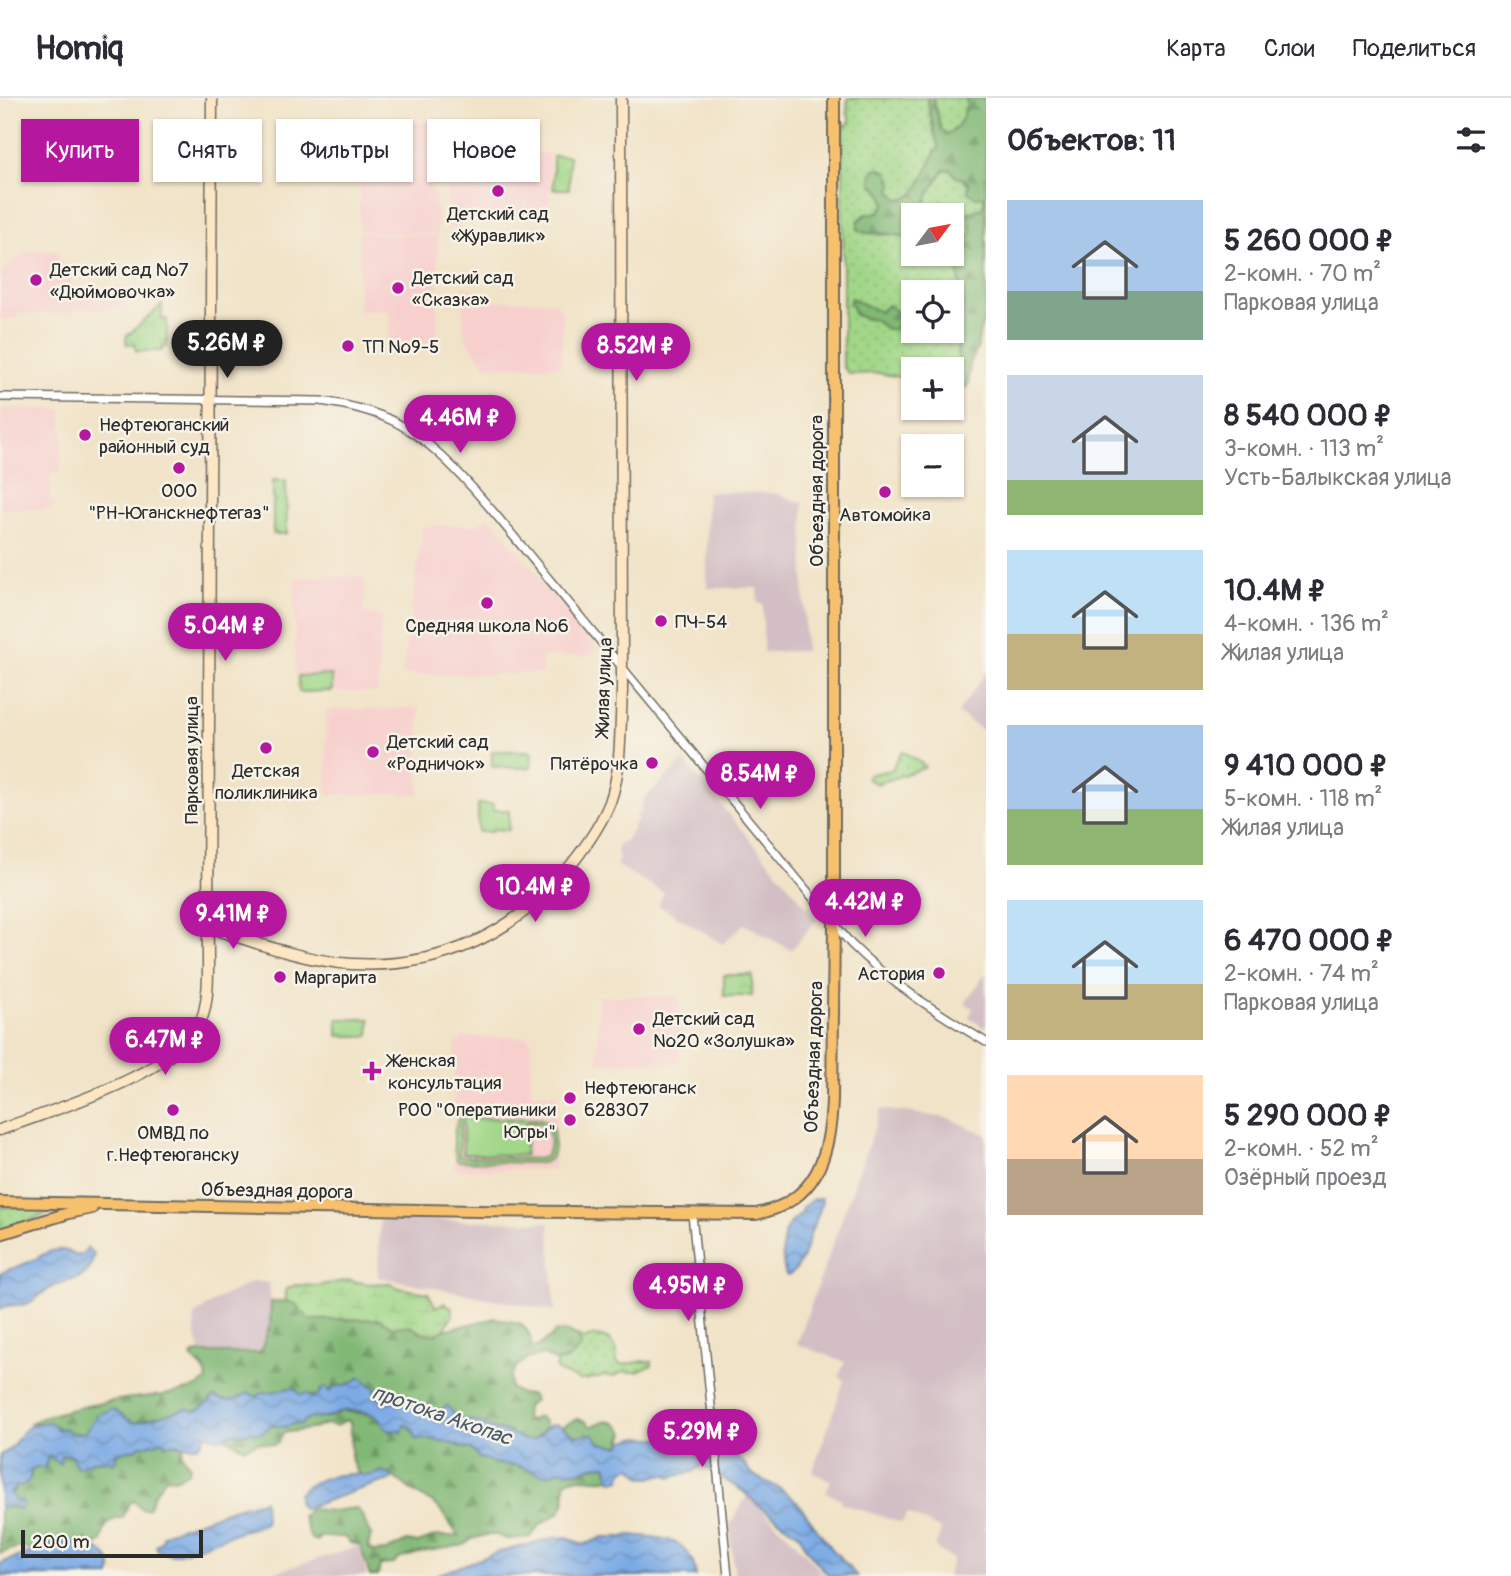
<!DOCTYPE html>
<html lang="ru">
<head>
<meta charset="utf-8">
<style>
  :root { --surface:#fff; --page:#f2f2f3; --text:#2b2b33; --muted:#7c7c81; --line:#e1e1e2; --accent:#b5179e }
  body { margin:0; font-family:Pangolin,sans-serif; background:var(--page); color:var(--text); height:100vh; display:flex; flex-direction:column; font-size:26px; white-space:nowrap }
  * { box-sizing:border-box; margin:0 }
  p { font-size:23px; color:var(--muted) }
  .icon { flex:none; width:38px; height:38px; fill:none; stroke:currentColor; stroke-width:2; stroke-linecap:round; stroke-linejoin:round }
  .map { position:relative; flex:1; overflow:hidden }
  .details { display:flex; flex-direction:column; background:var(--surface); width:525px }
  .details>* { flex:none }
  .banner { position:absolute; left:21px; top:21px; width:665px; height:63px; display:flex; gap:14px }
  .needle { width:46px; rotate:58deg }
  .tools { position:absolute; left:901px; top:105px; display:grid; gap:14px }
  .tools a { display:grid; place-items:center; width:63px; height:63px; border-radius:0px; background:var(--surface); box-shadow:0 2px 5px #0004; font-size:35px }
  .scale { position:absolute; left:21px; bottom:18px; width:182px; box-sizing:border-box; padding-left:7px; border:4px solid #2b2b2b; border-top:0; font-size:19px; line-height:24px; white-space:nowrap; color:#2b2b2b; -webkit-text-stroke:5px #f7f3e8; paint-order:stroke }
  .price { position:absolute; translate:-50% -60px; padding:0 16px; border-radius:24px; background:var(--accent); color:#fff; font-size:23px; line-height:46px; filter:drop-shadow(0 2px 4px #0008) }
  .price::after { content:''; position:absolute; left:50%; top:42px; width:21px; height:16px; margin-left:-10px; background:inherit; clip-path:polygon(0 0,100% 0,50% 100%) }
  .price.active { background:#222; color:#fff }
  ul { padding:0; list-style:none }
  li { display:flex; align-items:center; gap:21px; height:175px; padding:0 21px }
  li span { display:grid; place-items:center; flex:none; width:196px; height:140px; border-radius:0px; color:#555 }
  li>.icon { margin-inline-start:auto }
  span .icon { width:84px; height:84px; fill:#fffc; stroke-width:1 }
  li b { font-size:30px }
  h2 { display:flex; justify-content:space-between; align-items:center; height:84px; padding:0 21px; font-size:30px }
  .tag { padding:0 24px; border-radius:0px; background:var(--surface); box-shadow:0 2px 5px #0004; font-size:24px; line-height:63px }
  .tag.active { background:var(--accent); color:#fff }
  header { display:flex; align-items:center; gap:42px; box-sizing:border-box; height:98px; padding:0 35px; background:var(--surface); border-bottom:2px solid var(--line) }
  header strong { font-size:33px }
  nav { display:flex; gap:38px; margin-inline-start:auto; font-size:24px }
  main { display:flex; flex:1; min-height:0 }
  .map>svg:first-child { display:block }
  .built { fill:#f7d0ce }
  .industrial { fill:#d2bec4 }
  .grass { fill:url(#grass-dots); stroke:#66815a; stroke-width:2; fill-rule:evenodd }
  .forest { fill:url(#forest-firs); stroke:#567250; stroke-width:2 }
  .wetland { fill:url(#wetland-marsh); stroke:#66815a; stroke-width:2 }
  .park { fill:url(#park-crowns); stroke:#66815a; stroke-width:2 }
  .pitch { fill:#a1d788; stroke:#66815a; stroke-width:2; fill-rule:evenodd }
  .water { fill:url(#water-waves); stroke:#536a88; stroke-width:2 }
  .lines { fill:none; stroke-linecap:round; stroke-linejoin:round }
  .street-casing { stroke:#706b62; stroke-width:10 }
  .secondary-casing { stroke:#706b62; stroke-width:13 }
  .primary-casing { stroke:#706b62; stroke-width:14 }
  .street { stroke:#fff; stroke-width:7 }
  .secondary { stroke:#fce6c4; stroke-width:10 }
  .primary { stroke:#f7c06c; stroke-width:10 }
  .poi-dot { fill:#b5179e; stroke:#f7f3e8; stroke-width:2.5 }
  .labels { text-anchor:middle; stroke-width:5; stroke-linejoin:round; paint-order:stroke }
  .poi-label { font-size:19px; fill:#2b2b2b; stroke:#f7f3e8; text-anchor:start }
  .street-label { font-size:19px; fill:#2b2b2b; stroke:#f7f3e8 }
  .water-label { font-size:21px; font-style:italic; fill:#47576c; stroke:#f7f3e8 }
</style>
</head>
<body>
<header>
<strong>Homiq</strong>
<nav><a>Карта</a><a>Слои</a><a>Поделиться</a></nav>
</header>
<main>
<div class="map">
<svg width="986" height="1478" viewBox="0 0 986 1478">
  <defs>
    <pattern id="grass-dots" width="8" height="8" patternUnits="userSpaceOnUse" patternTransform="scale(1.75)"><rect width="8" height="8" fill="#a1d788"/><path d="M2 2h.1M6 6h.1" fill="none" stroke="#8bb976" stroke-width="1.8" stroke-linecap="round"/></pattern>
    <pattern id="forest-firs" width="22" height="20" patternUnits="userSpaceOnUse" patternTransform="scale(1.75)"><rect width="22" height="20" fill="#80b874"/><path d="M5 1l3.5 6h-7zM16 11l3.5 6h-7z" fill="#69965f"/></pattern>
    <pattern id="wetland-marsh" width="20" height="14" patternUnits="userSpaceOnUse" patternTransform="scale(1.75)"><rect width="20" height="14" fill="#a1d788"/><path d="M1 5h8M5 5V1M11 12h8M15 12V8" fill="none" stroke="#8bb976"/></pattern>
    <pattern id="park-crowns" width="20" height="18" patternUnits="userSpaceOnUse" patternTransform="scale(1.75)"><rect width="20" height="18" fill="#a1d788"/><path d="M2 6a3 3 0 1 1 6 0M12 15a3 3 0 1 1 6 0" fill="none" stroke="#8bb976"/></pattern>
    <pattern id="water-waves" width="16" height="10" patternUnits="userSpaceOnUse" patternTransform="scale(1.75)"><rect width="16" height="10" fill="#7baae5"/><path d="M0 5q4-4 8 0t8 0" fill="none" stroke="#658bba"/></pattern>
  </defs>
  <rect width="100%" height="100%" fill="#f7f3e8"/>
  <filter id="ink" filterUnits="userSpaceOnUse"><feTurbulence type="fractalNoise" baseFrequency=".0143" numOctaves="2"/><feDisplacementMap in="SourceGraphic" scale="14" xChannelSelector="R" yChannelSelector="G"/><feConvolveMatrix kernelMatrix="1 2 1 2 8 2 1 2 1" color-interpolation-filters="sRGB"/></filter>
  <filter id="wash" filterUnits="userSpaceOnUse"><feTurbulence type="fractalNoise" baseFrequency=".00686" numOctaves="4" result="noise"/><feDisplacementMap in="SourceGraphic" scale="28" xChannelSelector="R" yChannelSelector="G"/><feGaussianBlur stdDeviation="1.57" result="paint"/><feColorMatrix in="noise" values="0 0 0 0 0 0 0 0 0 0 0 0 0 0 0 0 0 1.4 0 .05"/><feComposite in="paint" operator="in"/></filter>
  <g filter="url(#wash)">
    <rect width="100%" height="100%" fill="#f1e3c7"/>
    <g class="built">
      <polygon points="430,24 432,94 435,94 438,136 359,133 360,41 354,40 354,25"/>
      <polygon points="448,55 549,55 549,105 536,118 468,118 457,131 446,131"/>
      <polygon points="359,135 438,138 437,245 389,246 389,213 359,213"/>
      <polygon points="29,153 59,153 59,165 72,169 72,191 120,190 123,195 123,212 72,212 71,216 17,216 17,221 0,221 0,174"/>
      <polygon points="463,188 474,191 476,202 554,203 563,215 561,268 486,268 464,238"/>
      <polygon points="0,311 62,311 63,348 61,349 60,376 51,376 50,402 56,403 52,411 0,411"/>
      <polygon points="489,418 597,550 589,559 542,558 542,575 402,577 423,428 478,427"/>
      <polygon points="360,478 365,482 363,517 381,518 378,594 334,594 333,576 295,577 295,479"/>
      <polygon points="419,610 419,696 327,696 326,612"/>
      <rect x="598" y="898" width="82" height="67"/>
      <polygon points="464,939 528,939 531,943 531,995 557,996 554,1072 454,1071 455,946"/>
    </g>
    <g class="industrial">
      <polygon points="707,394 775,395 803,405 805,553 763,554 763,506 758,505 757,490 707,490"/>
      <polygon points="986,574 986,635 958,615"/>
      <polygon points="684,663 817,821 791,852 744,826 723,846 658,807 664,795 616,767 619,762 617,749 620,744 623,745 634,731 632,728 638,721 636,718 643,713 640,708 644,705 642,702"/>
      <polygon points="986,875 986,931 969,919 973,910 965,905"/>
      <polygon points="881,1011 949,1020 986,1037 986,1478 947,1478 953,1461 935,1450 941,1432 907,1415 902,1425 840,1405 842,1401 826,1395 831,1382 812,1375 844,1283 839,1278 845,1264 797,1246"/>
      <polygon points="380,1121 549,1124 555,1213 378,1179"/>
      <polygon points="254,1183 269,1185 271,1204 270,1227 260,1255 201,1255 195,1235 194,1217 219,1200"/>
      <polygon points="747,1398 791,1440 825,1478 735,1478 729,1428"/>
      <polygon points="359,1448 367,1478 263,1478"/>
    </g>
    <g class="grass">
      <path d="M 848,0 L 927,0 L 933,30 L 940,51 L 935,54 C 931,64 918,95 909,99 C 905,102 903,101 898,102 L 891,92 L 892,85 L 874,88 L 883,96 L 885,106 L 879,114 L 865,117 L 859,123 L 858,132 L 881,137 L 894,136 L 905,140 L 913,138 L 914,156 L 952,156 L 952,117 L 919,117 L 931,92 L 944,72 L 951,72 L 983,98 L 985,104 L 981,111 L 968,115 L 972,135 L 963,148 L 957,167 L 963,203 L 961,243 L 957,250 L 959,265 L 955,277 L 963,291 L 952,289 L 952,271 L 914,271 L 913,282 L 879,275 L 849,276 L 843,269 L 843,25 L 846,29 L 850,23 L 847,13 ZM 914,194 L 952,194 L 952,233 L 914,233 Z"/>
      <path d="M 933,0 L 966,0 C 968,13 959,32 946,37 L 941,31 Z"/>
      <polygon points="903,653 925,668 924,670 877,686 867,681 868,677 894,671 893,668"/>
      <polygon points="0,1109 68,1110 0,1131"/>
      <path d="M 595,1238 C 612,1239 617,1248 617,1264 L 620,1267 C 631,1266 641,1262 652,1263 L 652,1267 L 638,1274 L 623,1274 L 612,1279 L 605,1277 L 599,1280 L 593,1280 L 586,1282 L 578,1282 L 556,1272 L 557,1264 L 568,1261 L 581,1248 L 579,1239 L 586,1241 Z"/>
    </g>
    <g class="forest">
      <path d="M 927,0 L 933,0 L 941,31 L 946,37 C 959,32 968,13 966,0 L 986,0 L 986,217 L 980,232 L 977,252 L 970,265 L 968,287 L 963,291 L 955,277 L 959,265 L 957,249 L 961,243 L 963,203 L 957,167 L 963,148 L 972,135 L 968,114 L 981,111 L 985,104 L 983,98 L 976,99 L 968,94 L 969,86 L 964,81 L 956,79 L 951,72 L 944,72 L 931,92 L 919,117 L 914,117 L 913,138 C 903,140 901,137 892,136 C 878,135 872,138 858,132 L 858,123 L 865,117 L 879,114 L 885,106 C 885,104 883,97 882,96 C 875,85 868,88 873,72 L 879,70 L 888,74 L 892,85 L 891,92 L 898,101 C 903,101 905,102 909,99 C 918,95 931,64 935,54 L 939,51 L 933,29 Z"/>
      <polygon points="851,200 880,214 888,207 898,214 903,224 897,226 896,231 886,231 875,222 865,220 854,217 852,207 849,206"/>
      <path d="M 286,1203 L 296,1206 L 310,1222 L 380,1221 L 393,1229 L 409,1227 L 421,1234 L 434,1237 L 444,1232 L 496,1220 L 521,1226 L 529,1235 L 532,1248 L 538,1248 L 551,1239 L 556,1233 L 567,1234 L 579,1239 L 581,1248 C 575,1258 568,1261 557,1264 L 544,1257 L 527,1261 L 516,1269 L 511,1278 L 510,1290 L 521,1296 L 531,1297 L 535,1302 L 526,1309 L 525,1319 L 528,1323 L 539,1319 L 544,1323 L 546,1329 L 534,1342 L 525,1342 L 508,1334 L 496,1332 L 477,1324 L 454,1320 L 442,1313 L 415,1309 L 379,1300 L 375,1295 L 356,1283 L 344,1288 L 334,1289 L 333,1293 L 323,1290 L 317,1298 L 300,1297 L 295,1290 C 271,1290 238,1310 214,1299 C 210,1305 204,1307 199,1312 L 193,1313 L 188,1310 L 135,1325 L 97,1317 L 90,1328 L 84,1335 C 69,1336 60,1333 49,1324 L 29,1326 C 49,1314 100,1305 124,1301 C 143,1298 198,1297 207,1281 C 205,1268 196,1268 191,1258 L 194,1256 L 201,1255 L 260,1255 L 270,1227 L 271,1204 Z"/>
      <path d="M 343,1313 L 374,1317 L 391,1334 L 399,1332 L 404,1327 C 412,1327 414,1335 416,1341 C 422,1342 428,1340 434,1342 C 441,1344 446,1344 453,1346 C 460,1348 463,1351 471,1351 L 479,1360 L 488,1362 L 492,1365 L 515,1367 L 544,1377 L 560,1372 L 566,1374 L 603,1367 L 606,1367 L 610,1380 C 594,1385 575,1374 565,1385 L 565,1404 L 559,1415 L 541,1426 L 531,1439 L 522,1441 L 506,1441 L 497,1437 L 486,1437 L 472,1441 L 464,1447 L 422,1454 L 398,1461 L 394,1466 L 380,1467 L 378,1478 L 370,1478 L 360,1447 L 350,1445 L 344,1439 L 320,1439 L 317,1443 L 311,1441 L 302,1418 L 310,1411 L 332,1413 L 356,1410 C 365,1417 365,1428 371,1437 L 368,1449 L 374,1454 L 386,1453 L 407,1443 L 418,1445 L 437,1438 L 459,1438 C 450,1428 445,1416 435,1407 C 430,1402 425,1401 420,1398 C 407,1390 397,1379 382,1373 L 371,1378 L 360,1378 C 345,1361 354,1344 350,1324 L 346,1322 L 336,1328 L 325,1326 L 316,1330 L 283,1335 L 278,1345 L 274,1347 L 259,1344 L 245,1350 L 225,1340 L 232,1335 L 238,1334 L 245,1336 L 271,1327 L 278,1328 L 302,1325 C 313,1314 319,1323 332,1318 C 336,1317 339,1314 343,1313 Z"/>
      <path d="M 577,1321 L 585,1323 L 591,1329 C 604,1321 616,1321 625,1335 L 621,1347 C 608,1351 599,1344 590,1336 C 579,1340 571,1338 563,1328 Z"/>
      <path d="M 164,1343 L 184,1348 L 182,1357 L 190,1368 L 189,1373 L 175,1381 L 166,1379 L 154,1396 L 148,1411 L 142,1411 L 134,1403 L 129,1405 L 123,1419 C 106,1422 105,1428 101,1444 L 94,1447 L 79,1444 L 60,1445 L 39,1452 L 19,1449 L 0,1455 L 0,1409 L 15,1408 L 17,1411 L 19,1405 L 13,1401 L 10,1394 L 16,1388 L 30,1381 L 31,1372 C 39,1369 43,1361 50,1358 L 59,1365 L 61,1357 L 71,1357 L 84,1365 L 89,1366 L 91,1363 C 97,1362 104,1363 109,1361 C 122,1354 133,1346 149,1347 L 151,1344 Z"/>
    </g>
    <polygon class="wetland" points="349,1182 368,1186 390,1185 399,1190 428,1195 436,1209 444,1205 452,1210 452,1218 444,1232 434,1237 421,1234 409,1227 393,1229 380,1221 309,1222 296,1206 286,1203 286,1191 296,1187 316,1188"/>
    <g class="park">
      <rect x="553" y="58" width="16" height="33"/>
      <polygon points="162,207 162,221 167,221 167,249 162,249 162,253 136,253 135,246 126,246 126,239"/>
      <polygon points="273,382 286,382 287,436 273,436"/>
      <polygon points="492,653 532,653 531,670 492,669"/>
      <rect x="724" y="877" width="28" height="21"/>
      <polygon points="338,921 370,921 369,938 338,938"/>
    </g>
    <g class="pitch">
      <polygon points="332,577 332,593 299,594 298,578"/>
      <polygon points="478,706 493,706 493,712 509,712 509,732 493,731 492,734 478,734"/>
      <path d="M 459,1020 L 541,1021 C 546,1023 548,1024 551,1028 C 555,1035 555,1053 551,1059 C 547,1064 545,1064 540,1065 L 458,1063 C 452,1053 453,1030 459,1020 ZM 462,1024 L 463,1024 L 463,1056 L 525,1057 L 526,1025 C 531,1025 539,1024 543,1027 C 551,1031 551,1047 548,1054 C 546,1060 544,1059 539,1061 L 461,1059 L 459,1057 L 460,1026 Z"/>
    </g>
    <g class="water">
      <path d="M 821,1100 L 822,1102 C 821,1114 815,1123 811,1134 C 805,1150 804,1167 788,1178 L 786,1177 C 783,1170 781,1147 784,1140 C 784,1128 793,1123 802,1115 L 802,1110 L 813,1101 L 816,1102 Z"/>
      <path d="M 87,1150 L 94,1156 C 89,1184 75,1179 54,1188 C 44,1192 37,1202 26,1206 C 16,1209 12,1204 0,1211 L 0,1176 C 7,1171 15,1170 22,1167 C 44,1159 53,1143 77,1158 L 83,1156 Z"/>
      <path d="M 360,1279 L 376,1291 L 375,1295 L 379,1300 L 415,1309 L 442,1313 L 447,1307 L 453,1315 L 454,1320 L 477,1324 L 496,1332 L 508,1334 L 525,1342 L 534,1342 C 556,1322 550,1321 576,1338 L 594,1336 L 599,1345 L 617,1348 L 621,1347 L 624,1343 L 638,1339 L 670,1341 L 691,1338 L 694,1339 L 699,1345 L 705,1344 L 727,1351 L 744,1365 L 751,1376 L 781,1391 L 796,1403 L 833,1452 L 857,1478 L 829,1478 L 807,1452 L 800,1437 L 760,1409 L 744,1394 L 702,1367 L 693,1374 L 671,1379 L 664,1376 L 650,1380 L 642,1379 L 633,1370 C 625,1369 623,1373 620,1381 L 614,1383 L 610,1380 L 606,1367 L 592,1368 L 580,1373 L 566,1374 L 560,1372 L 544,1377 L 515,1367 L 492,1365 L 488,1362 L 479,1360 L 471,1351 C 463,1351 460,1348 453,1346 C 446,1344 440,1344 434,1342 C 428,1340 422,1342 416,1341 C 414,1335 412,1327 404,1327 L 402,1335 L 398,1332 C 381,1336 385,1323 373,1317 C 365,1313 348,1311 340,1314 C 336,1315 334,1318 330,1318 C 316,1322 312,1315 300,1327 L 295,1325 L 286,1329 L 271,1327 L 263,1334 L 256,1336 L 252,1333 L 245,1336 C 232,1332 233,1338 223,1340 C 218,1341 211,1338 206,1337 L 201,1345 L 197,1348 L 184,1348 L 178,1345 L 166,1347 L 164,1343 L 161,1343 L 157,1346 L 151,1345 L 149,1347 L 140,1347 L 136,1352 C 124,1351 125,1354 115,1356 L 116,1362 L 113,1365 L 107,1362 L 91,1363 L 89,1366 L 84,1365 L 82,1369 L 76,1368 L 71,1357 L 61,1357 L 60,1366 L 50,1358 L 48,1359 L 45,1370 L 37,1369 L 31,1371 L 30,1381 L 22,1388 L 16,1388 L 15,1392 L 10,1394 L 17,1405 L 19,1405 L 21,1402 L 23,1407 L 21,1411 L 17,1411 L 15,1408 L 0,1409 L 0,1357 C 18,1349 14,1340 26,1331 C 32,1326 41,1325 49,1324 L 59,1332 L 64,1330 L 72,1336 L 84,1335 L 90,1328 L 97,1317 L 112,1311 L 135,1325 L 188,1310 L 193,1313 L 199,1312 C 204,1307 210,1305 214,1299 C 225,1304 237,1303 247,1295 L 258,1299 L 262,1294 C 273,1296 283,1290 295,1290 L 300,1297 L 307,1295 L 311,1299 L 317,1298 L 323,1290 L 326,1289 L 328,1293 L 332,1293 L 333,1289 C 344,1288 353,1286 360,1279 Z"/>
      <path d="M 382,1373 L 393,1378 L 390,1382 L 366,1389 L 303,1411 L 298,1404 L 298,1396 C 308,1383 333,1377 349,1376 C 365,1375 365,1381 382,1373 Z"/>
      <path d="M 264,1402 L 265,1425 C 256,1430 248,1431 238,1434 C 215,1442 196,1451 172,1457 C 167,1454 161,1455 157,1451 L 156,1448 L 162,1442 L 162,1438 L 166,1435 L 232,1411 Z"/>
      <path d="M 630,1437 C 662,1440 692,1439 696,1478 L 434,1478 L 496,1455 L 554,1440 L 568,1439 L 583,1447 L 604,1439 L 624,1439 Z"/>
      <path d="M 79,1444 C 95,1447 117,1458 110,1478 L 0,1478 L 0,1466 C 25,1455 51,1446 79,1444 Z"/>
    </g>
  </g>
  <g filter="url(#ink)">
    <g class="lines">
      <g class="street-casing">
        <g id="street">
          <path d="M 0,299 L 320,303 C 344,306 370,312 393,323 C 432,342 468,384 496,417 L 851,846 C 891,886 938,915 986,944"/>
          <polyline points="692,1116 728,1478"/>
        </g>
      </g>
      <g class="secondary-casing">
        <g id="secondary">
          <path d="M 208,829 C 254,844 303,863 352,866 C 441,871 515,836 571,767 C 586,748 601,727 610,704 C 622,671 620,628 622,593 L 621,0"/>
          <path d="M 0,1032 C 53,1011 181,976 202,920 C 211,896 207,855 208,829 L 212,0"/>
        </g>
      </g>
      <g class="primary-casing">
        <g id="primary">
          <path d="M 0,1104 L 476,1113 L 756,1116 C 817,1104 830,1057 832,1002 L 834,826 L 834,0"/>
          <polyline points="0,1136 69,1115 92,1110"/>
        </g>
      </g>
      <use href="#street" class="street"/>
      <use href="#secondary" class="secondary"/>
      <use href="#primary" class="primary"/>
    </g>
  </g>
  <g class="poi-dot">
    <circle cx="498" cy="93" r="7"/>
    <circle cx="36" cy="182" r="7"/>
    <circle cx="398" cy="190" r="7"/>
    <circle cx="348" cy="248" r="7"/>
    <circle cx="85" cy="337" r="7"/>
    <circle cx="179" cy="370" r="7"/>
    <circle cx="885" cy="394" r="7"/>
    <circle cx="487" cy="505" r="7"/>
    <circle cx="661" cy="523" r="7"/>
    <circle cx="266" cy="650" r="7"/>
    <circle cx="373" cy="654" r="7"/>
    <circle cx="652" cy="665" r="7"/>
    <circle cx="939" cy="875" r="7"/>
    <circle cx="280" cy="879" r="7"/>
    <circle cx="639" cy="931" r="7"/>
    <path d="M368.5 962.5h7v7h7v7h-7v7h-7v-7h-7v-7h7z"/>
    <circle cx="570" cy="1000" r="7"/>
    <circle cx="173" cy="1012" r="7"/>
    <circle cx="570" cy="1022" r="7"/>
  </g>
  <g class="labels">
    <g class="poi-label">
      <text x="498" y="122" text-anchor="middle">Детский сад<tspan x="498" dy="22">«Журавлик»</tspan></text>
      <text x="50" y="178">Детский сад №7<tspan x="50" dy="22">«Дюймовочка»</tspan></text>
      <text x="412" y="186">Детский сад<tspan x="412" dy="22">«Сказка»</tspan></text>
      <text x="362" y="255">ТП №9-5</text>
      <text x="99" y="333">Нефтеюганский<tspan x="99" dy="22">районный суд</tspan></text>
      <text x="179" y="399" text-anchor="middle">ООО<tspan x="179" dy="22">"РН-Юганскнефтегаз"</tspan></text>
      <text x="885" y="423" text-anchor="middle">Автомойка</text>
      <text x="675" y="530">ПЧ-54</text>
      <text x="487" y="534" text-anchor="middle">Средняя школа №6</text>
      <text x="387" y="650">Детский сад<tspan x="387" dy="22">«Родничок»</tspan></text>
      <text x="638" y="672" text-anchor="end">Пятёрочка</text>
      <text x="266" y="679" text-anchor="middle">Детская<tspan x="266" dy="22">поликлиника</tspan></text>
      <text x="925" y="882" text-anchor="end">Астория</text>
      <text x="294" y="886">Маргарита</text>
      <text x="653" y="927">Детский сад<tspan x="653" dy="22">№20 «Золушка»</tspan></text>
      <text x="388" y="969">Женская<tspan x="388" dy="22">консультация</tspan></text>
      <text x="584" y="996">Нефтеюганск<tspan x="584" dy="22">628307</tspan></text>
      <text x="556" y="1018" text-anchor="end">РОО "Оперативники<tspan x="556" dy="22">Югры"</tspan></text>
      <text x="173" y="1041" text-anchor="middle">ОМВД по<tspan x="173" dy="22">г.Нефтеюганску</tspan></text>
    </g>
    <g class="street-label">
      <text transform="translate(816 393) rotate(-90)" y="7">Объездная дорога</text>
      <text transform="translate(603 589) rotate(-88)" y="7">Жилая улица</text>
      <text transform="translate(191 662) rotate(-90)" y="7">Парковая улица</text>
      <text transform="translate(813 959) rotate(-88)" y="7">Объездная дорога</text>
      <text transform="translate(277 1092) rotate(1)" y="7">Объездная дорога</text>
    </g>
    <g class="water-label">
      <text transform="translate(442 1317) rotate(19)" y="7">протока Акопас</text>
    </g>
  </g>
</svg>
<div class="tools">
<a><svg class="needle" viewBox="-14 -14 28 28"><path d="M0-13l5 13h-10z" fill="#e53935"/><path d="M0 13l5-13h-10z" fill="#7c7c81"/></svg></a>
<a><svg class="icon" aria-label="locate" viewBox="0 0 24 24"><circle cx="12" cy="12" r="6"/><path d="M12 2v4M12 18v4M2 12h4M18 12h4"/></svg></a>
<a>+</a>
<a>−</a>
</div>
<div class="scale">200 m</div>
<b class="price active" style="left:227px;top:282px">5.26M ₽</b>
<b class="price" style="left:636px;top:285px">8.52M ₽</b>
<b class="price" style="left:460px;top:357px">4.46M ₽</b>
<b class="price" style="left:225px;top:565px">5.04M ₽</b>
<b class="price" style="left:760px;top:713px">8.54M ₽</b>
<b class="price" style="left:535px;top:826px">10.4M ₽</b>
<b class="price" style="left:865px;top:841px">4.42M ₽</b>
<b class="price" style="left:233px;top:853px">9.41M ₽</b>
<b class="price" style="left:165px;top:979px">6.47M ₽</b>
<b class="price" style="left:688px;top:1225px">4.95M ₽</b>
<b class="price" style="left:702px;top:1371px">5.29M ₽</b>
<div class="banner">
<a class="tag active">Купить</a>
<a class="tag">Снять</a>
<a class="tag">Фильтры</a>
<a class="tag">Новое</a>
</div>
</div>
<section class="details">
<h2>Объектов: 11<svg class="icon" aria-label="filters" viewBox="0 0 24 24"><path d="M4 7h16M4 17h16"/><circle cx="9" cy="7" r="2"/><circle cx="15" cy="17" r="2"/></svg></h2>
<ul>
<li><span style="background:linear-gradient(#a9c7e8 65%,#7fa58c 0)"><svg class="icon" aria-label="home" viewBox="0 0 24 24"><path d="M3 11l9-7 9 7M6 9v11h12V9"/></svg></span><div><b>5 260 000 ₽</b><p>2-комн. · 70 m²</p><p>Парковая улица</p></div></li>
<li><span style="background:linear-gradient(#c9d6e8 75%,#8fb573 0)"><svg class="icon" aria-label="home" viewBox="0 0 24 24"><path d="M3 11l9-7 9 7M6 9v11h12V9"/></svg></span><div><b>8 540 000 ₽</b><p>3-комн. · 113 m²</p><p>Усть-Балыкская улица</p></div></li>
<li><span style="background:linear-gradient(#bfe0f5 60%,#c2b280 0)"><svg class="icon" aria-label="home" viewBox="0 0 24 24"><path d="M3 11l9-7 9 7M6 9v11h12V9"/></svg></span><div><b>10.4M ₽</b><p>4-комн. · 136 m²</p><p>Жилая улица</p></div></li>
<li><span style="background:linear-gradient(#a9c7e8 60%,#8fb573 0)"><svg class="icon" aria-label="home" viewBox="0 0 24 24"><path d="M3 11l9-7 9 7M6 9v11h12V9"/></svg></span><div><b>9 410 000 ₽</b><p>5-комн. · 118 m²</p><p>Жилая улица</p></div></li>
<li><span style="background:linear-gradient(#bfe0f5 60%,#c2b280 0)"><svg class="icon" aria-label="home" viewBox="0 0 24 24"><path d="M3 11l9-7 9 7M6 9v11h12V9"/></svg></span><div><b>6 470 000 ₽</b><p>2-комн. · 74 m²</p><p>Парковая улица</p></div></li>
<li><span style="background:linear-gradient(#ffd9b3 60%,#b9a48a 0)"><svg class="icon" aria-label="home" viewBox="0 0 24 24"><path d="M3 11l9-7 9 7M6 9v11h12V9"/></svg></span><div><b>5 290 000 ₽</b><p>2-комн. · 52 m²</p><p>Озёрный проезд</p></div></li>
</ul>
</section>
</main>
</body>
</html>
